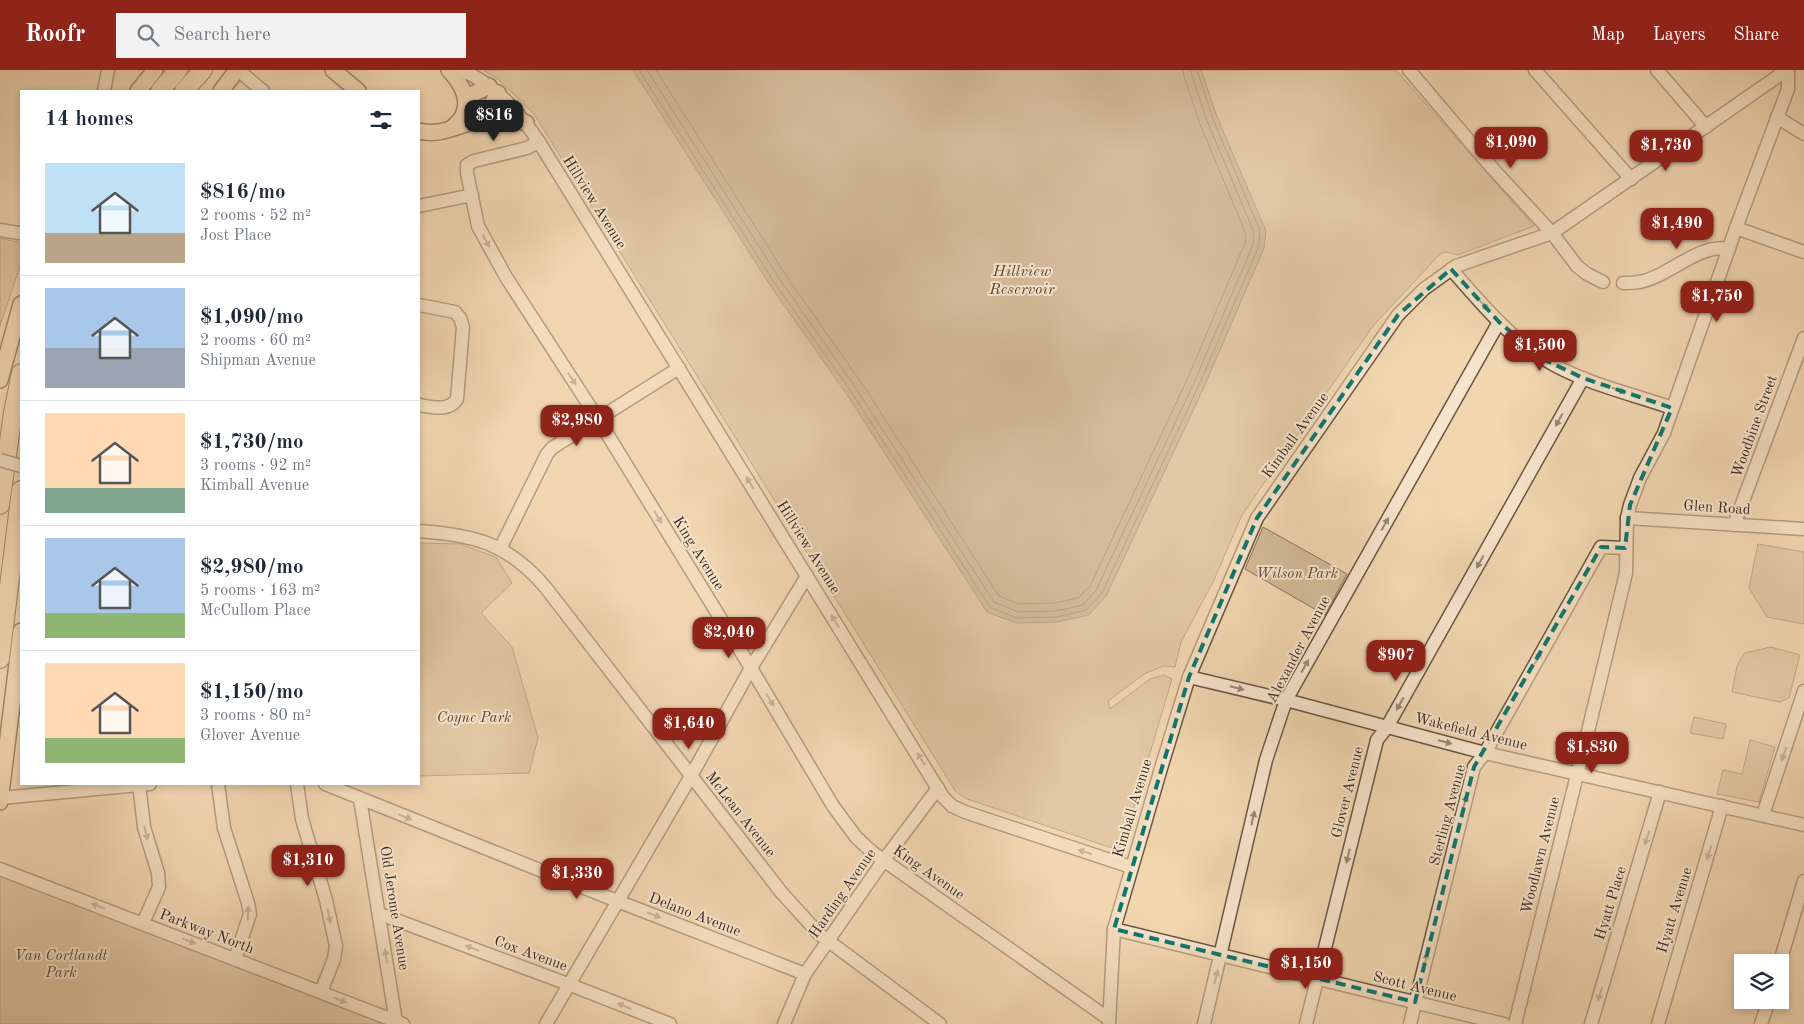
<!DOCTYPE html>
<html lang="en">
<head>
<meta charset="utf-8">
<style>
  :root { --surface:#fff; --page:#f2f2f3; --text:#1f2937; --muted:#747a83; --line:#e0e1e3; --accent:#8f2418 }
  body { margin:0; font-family:"Old Standard TT",serif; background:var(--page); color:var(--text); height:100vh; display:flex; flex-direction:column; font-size:19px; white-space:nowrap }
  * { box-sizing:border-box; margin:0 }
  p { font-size:16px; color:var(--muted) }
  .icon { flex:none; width:28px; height:28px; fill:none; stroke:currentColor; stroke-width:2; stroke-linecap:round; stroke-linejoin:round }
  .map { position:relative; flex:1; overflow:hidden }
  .sheet { position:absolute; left:20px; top:20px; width:400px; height:695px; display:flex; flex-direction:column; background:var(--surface); border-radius:0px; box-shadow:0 2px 8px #0003 }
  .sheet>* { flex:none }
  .fabs { position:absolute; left:1734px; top:884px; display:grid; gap:10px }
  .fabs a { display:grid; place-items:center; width:55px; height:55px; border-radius:0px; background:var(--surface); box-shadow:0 2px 8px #0003; font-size:25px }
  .price { position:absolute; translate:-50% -42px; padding:0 11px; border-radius:10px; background:var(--accent); color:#fff; font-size:16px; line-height:32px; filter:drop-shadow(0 1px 2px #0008) }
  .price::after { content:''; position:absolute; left:50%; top:30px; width:15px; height:11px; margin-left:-8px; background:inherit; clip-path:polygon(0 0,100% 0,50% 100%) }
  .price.current { background:#222; color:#fff }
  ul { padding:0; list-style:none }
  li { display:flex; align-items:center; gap:15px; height:125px; padding:0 25px }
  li+li { border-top:1px solid var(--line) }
  li span { display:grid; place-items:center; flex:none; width:140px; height:100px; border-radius:0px; color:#555 }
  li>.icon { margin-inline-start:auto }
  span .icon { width:60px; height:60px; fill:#fffc; stroke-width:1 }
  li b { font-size:21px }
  h2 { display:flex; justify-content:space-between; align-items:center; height:60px; padding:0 25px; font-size:21px }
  header { display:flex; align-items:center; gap:30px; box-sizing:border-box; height:70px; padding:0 25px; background:var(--accent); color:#fff }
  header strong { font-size:24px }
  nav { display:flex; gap:28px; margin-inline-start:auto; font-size:18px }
  .search { width:350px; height:45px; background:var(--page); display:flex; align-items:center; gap:12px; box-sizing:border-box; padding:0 18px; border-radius:0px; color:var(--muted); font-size:19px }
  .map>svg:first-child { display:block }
  .green { fill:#d2b997; stroke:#88725a }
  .water { fill:#b49c7e; stroke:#846f57 }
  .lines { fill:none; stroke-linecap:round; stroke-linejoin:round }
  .shore { stroke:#78644e; stroke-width:1 }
  .minor-casing { stroke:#6a5642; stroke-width:15 }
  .major-casing { stroke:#3d2b1d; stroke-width:18 }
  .highway-casing { stroke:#3d2b1d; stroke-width:20 }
  .minor { stroke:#f6e4cc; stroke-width:12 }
  .major { stroke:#f1d6b0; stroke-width:15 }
  .highway { stroke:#f1d6b0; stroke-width:18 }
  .minor-bridge-casing { stroke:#6a5642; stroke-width:15; stroke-linecap:butt }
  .minor-bridge { stroke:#f6e4cc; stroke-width:12 }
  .oneway { fill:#9a8874 }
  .marked { fill:none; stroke:#0f766e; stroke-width:4; stroke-dasharray:10 6; stroke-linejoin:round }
  .labels { text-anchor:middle; stroke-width:4; stroke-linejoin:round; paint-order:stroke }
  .street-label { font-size:15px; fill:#3d2b1d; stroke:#f6e4cc }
  .park-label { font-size:15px; font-style:italic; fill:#5b4735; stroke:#f6e4cc }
  .water-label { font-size:16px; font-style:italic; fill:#5b4735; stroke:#f6e4cc }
</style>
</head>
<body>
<header>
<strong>Roofr</strong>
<div class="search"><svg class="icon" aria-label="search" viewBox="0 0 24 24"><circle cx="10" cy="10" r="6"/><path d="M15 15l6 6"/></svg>Search here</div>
<nav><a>Map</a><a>Layers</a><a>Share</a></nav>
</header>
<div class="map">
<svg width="1804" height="954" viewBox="0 0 1804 954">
  <rect width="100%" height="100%" fill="#f1d6b0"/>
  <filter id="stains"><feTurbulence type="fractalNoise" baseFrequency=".004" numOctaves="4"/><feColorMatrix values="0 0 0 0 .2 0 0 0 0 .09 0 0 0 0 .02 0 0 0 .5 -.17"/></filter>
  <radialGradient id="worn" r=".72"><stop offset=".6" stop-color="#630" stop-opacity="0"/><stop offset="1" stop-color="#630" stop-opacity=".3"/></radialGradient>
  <g class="green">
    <polygon points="483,0 633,0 772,218 848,326 987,542 1106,526 1203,319 1264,178 1265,161 1217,47 1201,0 1396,0 1534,156 1458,185 1445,182 1440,184 1373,256 1242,445 1214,510 1181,572 1175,597 1163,596 1144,604 1108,631 1110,639 1150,609 1164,605 1172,609 1121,781 967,729 956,722 534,44 498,9"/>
    <polygon points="0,168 21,173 21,193 0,256"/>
    <polygon points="1263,457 1347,504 1325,545 1245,499"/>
    <polygon points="419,473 460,474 496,487 512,513 481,543 512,577 538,668 529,703 419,706"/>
    <polygon points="1758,474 1804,482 1804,554 1767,547 1749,518"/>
    <polygon points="1771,577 1800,585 1789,628 1780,632 1732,622 1737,596 1744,583"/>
    <polygon points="1694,647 1726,654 1723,669 1690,663"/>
    <polygon points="1750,670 1775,677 1759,732 1717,724 1723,700 1742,704"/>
    <polygon points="0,804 386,954 0,954"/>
  </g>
  <polygon class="water" points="633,0 1201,0 1217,47 1266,161 1264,178 1203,319 1106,526 1089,545 1057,552 1016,553 987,542 848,326 772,218"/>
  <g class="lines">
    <g class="shore">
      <polyline points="639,0 776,215 852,323 990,537 1017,548 1057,547 1086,540 1102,523 1198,317 1259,176 1260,161 1213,49 1197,0"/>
      <polyline points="647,0 781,211 857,320 994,532 1018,542 1056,541 1083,535 1096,520 1193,315 1253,175 1254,162 1207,51 1190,0"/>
      <polyline points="656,0 787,207 863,315 999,526 1019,534 1055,533 1078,528 1090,516 1186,312 1245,173 1246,164 1200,54 1184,7 1183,0"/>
    </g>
    <g class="minor-casing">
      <g id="minor">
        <polyline points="238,0 263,21"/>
        <path d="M 461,0 C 495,14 519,42 539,72 L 943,727 L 952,736 L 965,742 L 1131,797"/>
        <polyline points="1409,0 1494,100 1552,163 1577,196 1587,204 1603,212"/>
        <polyline points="1535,0 1631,109"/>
        <polyline points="1657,0 1706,57"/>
        <polyline points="104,21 108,0"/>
        <polyline points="1777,47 1804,64"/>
        <polyline points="539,72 527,78 474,91 467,95 467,103 478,156 506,207 598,349 751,598 833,736 856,767 872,782 1109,949"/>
        <polyline points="419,136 472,125"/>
        <polyline points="1736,158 1804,182"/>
        <polyline points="0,160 18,163"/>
        <path d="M 1451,199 C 1479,231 1508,266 1544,289 C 1582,313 1629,323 1672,338"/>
        <path d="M 1623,213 C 1628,213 1634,213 1639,212 C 1669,207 1698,173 1729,179"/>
        <path d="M 419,235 L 455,242 L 460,248 L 463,257 L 457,329 C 449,342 432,337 419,335"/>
        <polyline points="1627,448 1804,459"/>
        <polyline points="1734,455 1804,268"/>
        <path d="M 419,461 C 475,465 508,473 546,518 L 781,822 L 819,864 L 940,954"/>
        <polyline points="500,479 547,384 552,378 679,298"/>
        <polyline points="1189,607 1286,630 1485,683 1804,755"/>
        <polyline points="139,714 144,757 158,803 159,817 143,853"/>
        <polyline points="218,714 224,758 248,833 250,844 235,889"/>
        <polyline points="297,714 302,749 326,830 336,876 334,889 321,922"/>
        <polyline points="325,714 607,827 805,904"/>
        <polyline points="1,728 150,714"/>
        <polyline points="360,729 396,952"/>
        <polyline points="1763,745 1804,621"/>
        <polyline points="0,799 403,954"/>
        <polyline points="380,844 568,914 670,954"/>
        <polyline points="1114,859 1504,954"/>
        <polyline points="1780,892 1804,811"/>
        <polyline points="546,954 691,706 751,598 807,506"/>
        <polyline points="784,954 805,904 884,790 938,718"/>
        <polyline points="1109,954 1114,859 1162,695 1189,607 1257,448 1398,245 1424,219 1456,196 1552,163 1787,0"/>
        <polyline points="1204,954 1266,690 1286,630 1499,252"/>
        <polyline points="1306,954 1377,670 1387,657 1583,308"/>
        <polyline points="1410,954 1474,697 1485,683 1601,477 1625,478"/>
        <polyline points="1515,954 1590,653 1626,503 1627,448 1630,435 1640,408 1664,363 1736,158 1788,19 1788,0"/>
        <polyline points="1591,954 1660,722"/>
        <polyline points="1658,954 1722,736"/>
        <polyline points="1761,954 1769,930"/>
      </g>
    </g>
    <g class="major-casing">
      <g id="major">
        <polyline points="333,0 358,21"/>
        <path d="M 449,0 C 460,12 471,29 463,45 C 461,50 456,54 452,58"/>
        <polyline points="138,21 155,0"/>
        <polyline points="221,21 237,0"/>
        <polyline points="466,33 473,24 489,16"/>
        <polyline points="483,49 498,23"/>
        <path d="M 419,61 C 443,67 464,52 487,48 C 501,45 513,48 526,53"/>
        <polyline points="0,310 21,234"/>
        <polyline points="0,732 21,561"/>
      </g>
    </g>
    <g class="highway-casing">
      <g id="highway">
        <polyline points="160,21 178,0"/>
        <polyline points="184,21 203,0"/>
        <polyline points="0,435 13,343 21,303"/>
        <polyline points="0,589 21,420"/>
      </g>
    </g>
    <use href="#minor" class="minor"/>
    <use href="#major" class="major"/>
    <use href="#highway" class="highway"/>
    <g class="minor-bridge-casing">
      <polyline id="minor-bridge" points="0,390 21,396"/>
    </g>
    <use href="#minor-bridge" class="minor-bridge"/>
  </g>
  <defs><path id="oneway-solid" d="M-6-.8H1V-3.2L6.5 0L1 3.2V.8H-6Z" transform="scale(1.25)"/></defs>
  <g class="oneway">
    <use href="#oneway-solid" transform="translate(486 171) rotate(61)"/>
    <use href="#oneway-solid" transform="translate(1484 235) rotate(48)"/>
    <use href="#oneway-solid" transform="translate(572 309) rotate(57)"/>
    <use href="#oneway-solid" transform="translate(1619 320) rotate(19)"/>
    <use href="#oneway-solid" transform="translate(1559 350) rotate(119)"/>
    <use href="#oneway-solid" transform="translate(750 413) rotate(-122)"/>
    <use href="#oneway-solid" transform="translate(658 447) rotate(58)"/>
    <use href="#oneway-solid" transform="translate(1385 454) rotate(-61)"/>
    <use href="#oneway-solid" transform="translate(1480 492) rotate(119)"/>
    <use href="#oneway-solid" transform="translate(835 551) rotate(-122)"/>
    <use href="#oneway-solid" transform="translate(1538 588) rotate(-61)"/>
    <use href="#oneway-solid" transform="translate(1305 596) rotate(-61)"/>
    <use href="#oneway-solid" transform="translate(1237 618) rotate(14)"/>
    <use href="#oneway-solid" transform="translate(770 630) rotate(59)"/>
    <use href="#oneway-solid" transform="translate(1400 634) rotate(119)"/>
    <use href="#oneway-solid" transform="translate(1445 672) rotate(15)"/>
    <use href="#oneway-solid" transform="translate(1784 684) rotate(109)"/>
    <use href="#oneway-solid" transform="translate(921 689) rotate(-122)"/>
    <use href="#oneway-solid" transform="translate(1465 732) rotate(-76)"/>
    <use href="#oneway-solid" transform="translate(405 747) rotate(22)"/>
    <use href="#oneway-solid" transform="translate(1253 748) rotate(-77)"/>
    <use href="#oneway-solid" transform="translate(146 763) rotate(76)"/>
    <use href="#oneway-solid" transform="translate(1647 768) rotate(107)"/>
    <use href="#oneway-solid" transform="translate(1085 782) rotate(-162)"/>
    <use href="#oneway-solid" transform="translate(1709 783) rotate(107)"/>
    <use href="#oneway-solid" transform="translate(1348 786) rotate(104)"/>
    <use href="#oneway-solid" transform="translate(98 836) rotate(-159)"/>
    <use href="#oneway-solid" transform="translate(248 843) rotate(-88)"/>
    <use href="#oneway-solid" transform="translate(654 845) rotate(21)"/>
    <use href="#oneway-solid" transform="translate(329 846) rotate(77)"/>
    <use href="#oneway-solid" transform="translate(189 871) rotate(21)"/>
    <use href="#oneway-solid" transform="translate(472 878) rotate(-160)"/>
    <use href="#oneway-solid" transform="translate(386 886) rotate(-99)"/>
    <use href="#oneway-solid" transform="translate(1426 890) rotate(-76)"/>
    <use href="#oneway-solid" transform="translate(1216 907) rotate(-76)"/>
    <use href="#oneway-solid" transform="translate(1600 924) rotate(107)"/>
    <use href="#oneway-solid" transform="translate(340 930) rotate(21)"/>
    <use href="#oneway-solid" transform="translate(624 936) rotate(-158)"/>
  </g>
  <path d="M0 0H1804V954H0ZM 1451,199 L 1499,252 L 1543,289 L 1583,308 L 1672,338 L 1630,435 L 1625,478 L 1601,477 L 1474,697 L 1415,932 L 1114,859 L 1189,607 L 1257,448 L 1398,245 Z" fill="#f1d6b0" fill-opacity=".55" fill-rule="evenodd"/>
  <path class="marked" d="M 1451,199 L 1499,252 L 1543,289 L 1583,308 L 1672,338 L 1630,435 L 1625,478 L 1601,477 L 1474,697 L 1415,932 L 1114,859 L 1189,607 L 1257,448 L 1398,245 Z"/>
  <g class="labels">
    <g class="street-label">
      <text transform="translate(595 132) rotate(58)" y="5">Hillview Avenue</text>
      <text transform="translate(1754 356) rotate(-70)" y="5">Woodbine Street</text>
      <text transform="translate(1295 365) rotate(-54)" y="5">Kimball Avenue</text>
      <text transform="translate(1717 437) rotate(4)" y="5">Glen Road</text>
      <text transform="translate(809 477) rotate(58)" y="5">Hillview Avenue</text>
      <text transform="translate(699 483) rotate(58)" y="5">King Avenue</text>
      <text transform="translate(1298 579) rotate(-62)" y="5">Alexander Avenue</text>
      <text transform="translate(1471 661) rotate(14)" y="5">Wakefield Avenue</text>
      <text transform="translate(1347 722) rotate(-76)" y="5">Glover Avenue</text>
      <text transform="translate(1132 738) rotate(-73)" y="5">Kimball Avenue</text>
      <text transform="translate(741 744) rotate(52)" y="5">McLean Avenue</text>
      <text transform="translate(1447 745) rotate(-75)" y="5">Sterling Avenue</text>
      <text transform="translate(1540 785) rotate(-76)" y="5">Woodlawn Avenue</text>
      <text transform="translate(929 802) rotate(35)" y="5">King Avenue</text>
      <text transform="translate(842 823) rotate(-55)" y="5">Harding Avenue</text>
      <text transform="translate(1610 833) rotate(-73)" y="5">Hyatt Place</text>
      <text transform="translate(395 838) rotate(81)" y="5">Old Jerome Avenue</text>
      <text transform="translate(1674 840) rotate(-73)" y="5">Hyatt Avenue</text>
      <text transform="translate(695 844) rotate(21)" y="5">Delano Avenue</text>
      <text transform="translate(207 861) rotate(21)" y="5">Parkway North</text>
      <text transform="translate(531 883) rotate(20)" y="5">Cox Avenue</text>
      <text transform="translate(1415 916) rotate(14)" y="5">Scott Avenue</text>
    </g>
    <g class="park-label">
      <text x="1297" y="508">Wilson Park</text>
      <text x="474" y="652">Coyne Park</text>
      <text x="61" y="890">Van Cortlandt<tspan x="61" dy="17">Park</tspan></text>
    </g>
    <g class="water-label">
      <text x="1022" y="206">Hillview<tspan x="1022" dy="18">Reservoir</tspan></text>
    </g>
  </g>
  <rect width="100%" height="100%" filter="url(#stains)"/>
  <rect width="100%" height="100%" fill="url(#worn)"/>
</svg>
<div class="fabs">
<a><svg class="icon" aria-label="layers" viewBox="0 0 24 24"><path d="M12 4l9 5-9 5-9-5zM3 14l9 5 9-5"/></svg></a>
</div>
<b class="price current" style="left:494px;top:72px">$816</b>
<b class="price" style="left:1511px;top:99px">$1,090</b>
<b class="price" style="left:1666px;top:102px">$1,730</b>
<b class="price" style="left:1677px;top:180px">$1,490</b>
<b class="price" style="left:1717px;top:253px">$1,750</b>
<b class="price" style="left:1540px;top:302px">$1,500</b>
<b class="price" style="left:577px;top:377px">$2,980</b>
<b class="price" style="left:729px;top:589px">$2,040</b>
<b class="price" style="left:1396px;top:612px">$907</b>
<b class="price" style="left:689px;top:680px">$1,640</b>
<b class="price" style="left:1592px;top:704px">$1,830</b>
<b class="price" style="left:308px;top:817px">$1,310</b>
<b class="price" style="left:577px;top:830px">$1,330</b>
<b class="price" style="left:1306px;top:920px">$1,150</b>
<section class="sheet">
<h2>14 homes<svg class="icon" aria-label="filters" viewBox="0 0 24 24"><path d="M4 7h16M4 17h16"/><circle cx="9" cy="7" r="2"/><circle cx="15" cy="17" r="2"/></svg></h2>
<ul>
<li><span style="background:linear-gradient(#bfe0f5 70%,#b9a48a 0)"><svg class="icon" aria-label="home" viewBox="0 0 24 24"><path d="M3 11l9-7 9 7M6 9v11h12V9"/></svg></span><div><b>$816/mo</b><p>2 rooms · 52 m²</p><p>Jost Place</p></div></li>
<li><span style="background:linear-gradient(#a9c7e8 60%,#9aa5b1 0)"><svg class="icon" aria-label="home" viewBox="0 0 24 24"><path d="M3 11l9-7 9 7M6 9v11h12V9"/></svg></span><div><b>$1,090/mo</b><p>2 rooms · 60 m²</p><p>Shipman Avenue</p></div></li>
<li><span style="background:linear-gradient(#ffd9b3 75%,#7fa58c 0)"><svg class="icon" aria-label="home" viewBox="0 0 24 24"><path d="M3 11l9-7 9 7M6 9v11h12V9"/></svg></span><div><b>$1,730/mo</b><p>3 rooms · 92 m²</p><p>Kimball Avenue</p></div></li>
<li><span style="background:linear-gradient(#a9c7e8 75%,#8fb573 0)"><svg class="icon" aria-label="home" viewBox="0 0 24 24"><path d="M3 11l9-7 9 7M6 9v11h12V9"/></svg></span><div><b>$2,980/mo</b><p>5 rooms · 163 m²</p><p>McCullom Place</p></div></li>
<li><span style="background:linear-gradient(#ffd9b3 75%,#8fb573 0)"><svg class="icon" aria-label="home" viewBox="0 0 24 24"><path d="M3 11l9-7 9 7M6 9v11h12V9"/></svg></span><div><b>$1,150/mo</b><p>3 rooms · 80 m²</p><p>Glover Avenue</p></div></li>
</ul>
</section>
</div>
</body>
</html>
